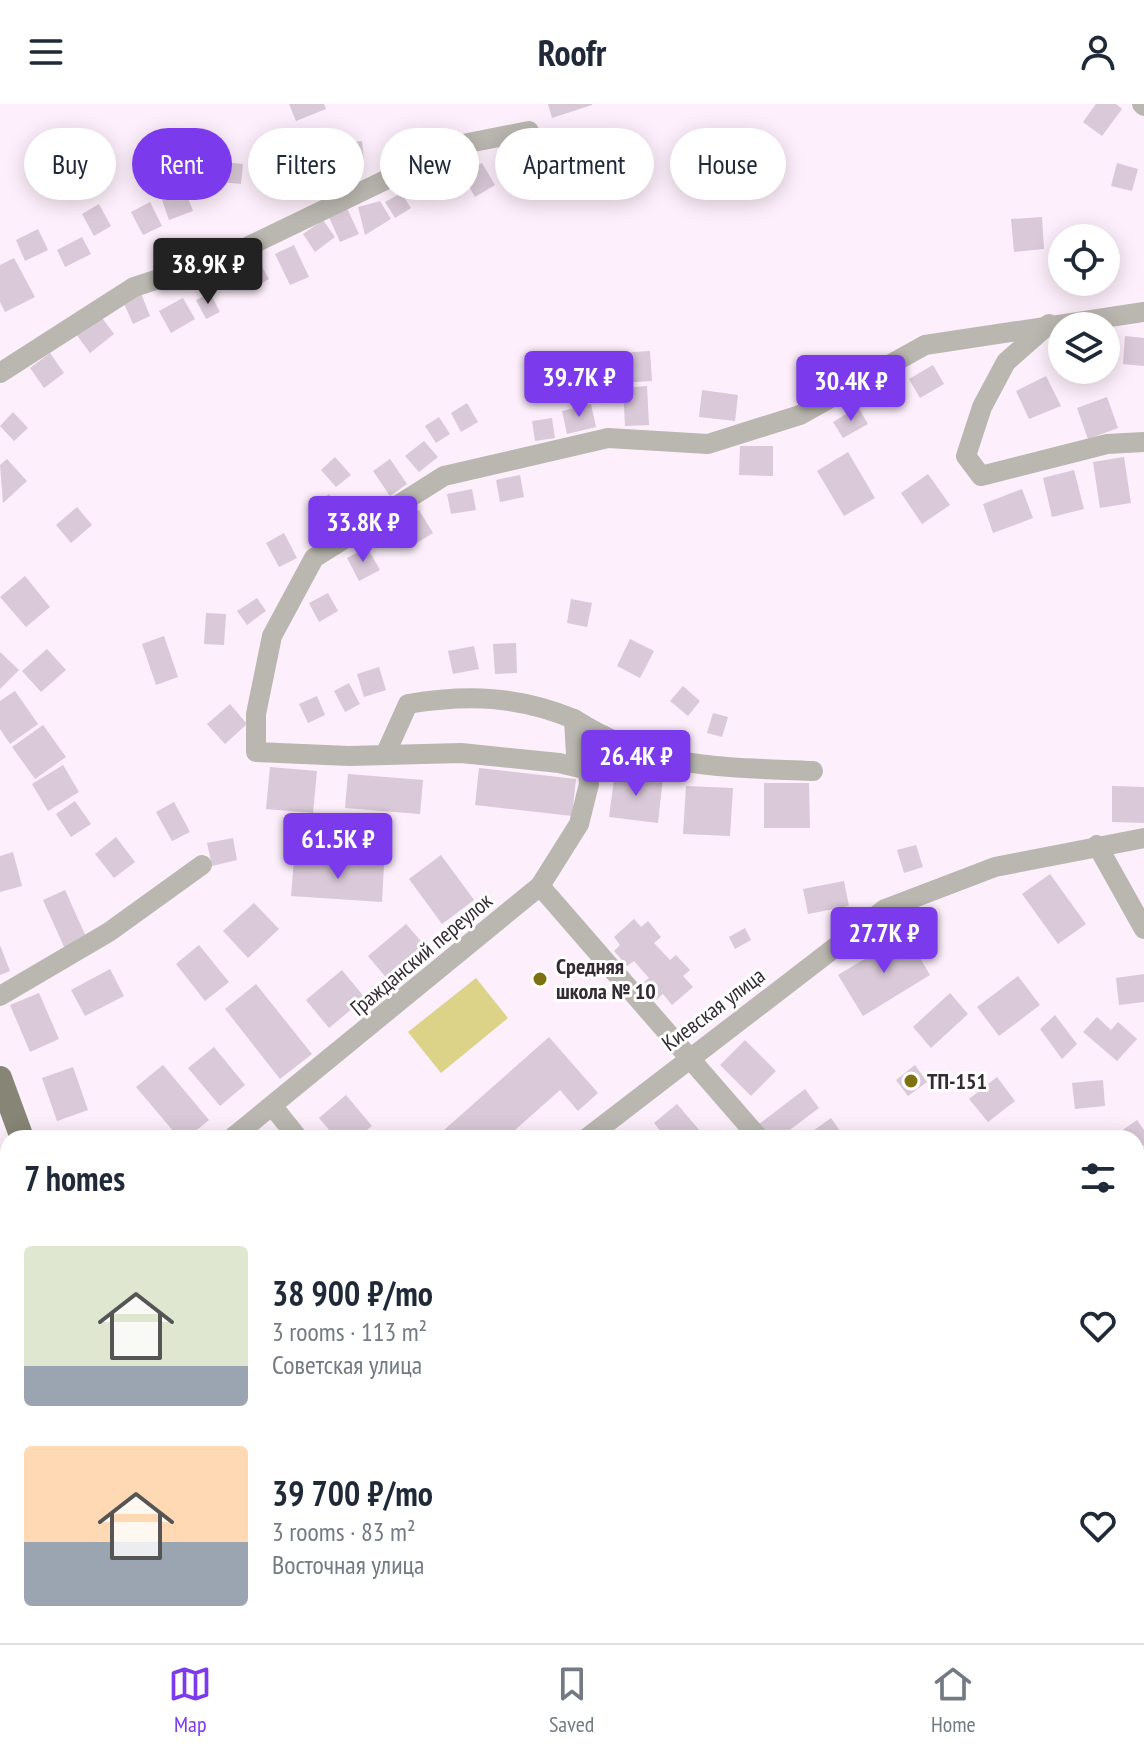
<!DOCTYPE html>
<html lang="en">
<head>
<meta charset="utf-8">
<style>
  :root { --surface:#fff; --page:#f6f6f7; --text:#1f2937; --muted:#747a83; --line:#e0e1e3; --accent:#7c3aed }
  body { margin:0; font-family:"PT Sans Narrow",sans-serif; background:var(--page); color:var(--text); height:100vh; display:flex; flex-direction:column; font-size:30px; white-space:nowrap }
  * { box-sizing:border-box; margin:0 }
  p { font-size:26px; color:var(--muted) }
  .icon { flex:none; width:44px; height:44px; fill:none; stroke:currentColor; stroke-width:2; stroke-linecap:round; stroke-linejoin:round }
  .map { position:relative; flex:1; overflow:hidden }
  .side { position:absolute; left:0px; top:1026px; width:1144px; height:514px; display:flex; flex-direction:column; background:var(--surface); border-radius:24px 24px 0 0; box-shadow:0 4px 20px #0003 }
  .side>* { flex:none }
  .hud { position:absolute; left:24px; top:24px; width:1096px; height:72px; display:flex; gap:16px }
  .fabs { position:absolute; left:1048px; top:120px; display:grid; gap:16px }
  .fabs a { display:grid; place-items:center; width:72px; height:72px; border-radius:50%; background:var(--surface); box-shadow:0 4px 20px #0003; font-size:40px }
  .price { position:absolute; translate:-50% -68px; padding:0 18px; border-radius:8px; background:var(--accent); color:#fff; font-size:26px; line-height:52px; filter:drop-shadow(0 2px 4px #0008) }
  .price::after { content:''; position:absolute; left:50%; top:48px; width:24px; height:18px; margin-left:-12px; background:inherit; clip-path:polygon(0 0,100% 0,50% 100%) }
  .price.current { background:#222; color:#fff }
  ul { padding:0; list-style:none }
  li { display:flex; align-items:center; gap:24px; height:200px; padding:0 24px }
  li span { display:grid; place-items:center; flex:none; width:224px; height:160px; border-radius:8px; color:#555 }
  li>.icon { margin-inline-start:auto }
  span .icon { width:96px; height:96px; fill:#fffc; stroke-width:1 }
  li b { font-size:34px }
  h2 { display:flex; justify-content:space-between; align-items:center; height:96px; padding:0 24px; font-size:34px }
  .pill { padding:0 28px; border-radius:36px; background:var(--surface); box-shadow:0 4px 20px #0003; font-size:28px; line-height:72px }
  .pill.current { background:var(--accent); color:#fff }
  header { display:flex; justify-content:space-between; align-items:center; height:104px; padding:0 24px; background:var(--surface); font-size:36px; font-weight:700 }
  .menu { display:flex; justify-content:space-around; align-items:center; height:112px; border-top:2px solid var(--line); background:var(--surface); font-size:22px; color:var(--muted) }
  .menu a { display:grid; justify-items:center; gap:4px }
  .menu .current { color:var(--accent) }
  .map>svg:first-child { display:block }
  .green { fill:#dcd288 }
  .building { fill:#dac9d8 }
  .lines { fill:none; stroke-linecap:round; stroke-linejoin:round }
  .minor { stroke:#b9b7af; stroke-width:20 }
  .major { stroke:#878575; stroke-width:24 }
  .rail { stroke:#494148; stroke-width:5; stroke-dasharray:10 10; stroke-linecap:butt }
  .poi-dot { fill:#7d7110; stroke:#fff; stroke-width:3 }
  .labels { text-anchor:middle; stroke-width:6; stroke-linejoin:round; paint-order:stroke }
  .street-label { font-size:22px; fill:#332c32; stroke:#fff }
  .poi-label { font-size:22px; font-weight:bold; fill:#332c32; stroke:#fff; text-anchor:start }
</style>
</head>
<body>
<header><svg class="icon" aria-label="menu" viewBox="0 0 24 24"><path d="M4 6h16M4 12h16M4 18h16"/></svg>Roofr<svg class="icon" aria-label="person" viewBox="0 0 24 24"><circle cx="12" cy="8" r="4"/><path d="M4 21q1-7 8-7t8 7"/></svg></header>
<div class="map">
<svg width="1144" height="1539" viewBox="0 0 1144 1539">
  <rect width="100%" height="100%" fill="#fdeffb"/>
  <g class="green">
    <polygon points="476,874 508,914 441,969 408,928"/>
    <polygon points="1136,1140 1144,1159 1144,1539 832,1539 842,1532 1136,1532"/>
  </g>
  <g class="building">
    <polygon points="289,0 324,0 326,5 296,17"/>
    <polygon points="548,0 592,0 592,1 552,14"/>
    <polygon points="1096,0 1116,0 1122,5 1102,32 1083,18"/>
    <polygon points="362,37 364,55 346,57 344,39"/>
    <polygon points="304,54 313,74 294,83 285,63"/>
    <polygon points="224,58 243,60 241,80 221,78"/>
    <polygon points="440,59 446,73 429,80 424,66"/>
    <polygon points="482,59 495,81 475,93 462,70"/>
    <polygon points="1117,59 1138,65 1132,87 1111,82"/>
    <polygon points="182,78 193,107 169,116 159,87"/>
    <polygon points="401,89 411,104 395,114 385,98"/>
    <polygon points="380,97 391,115 365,131 358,103"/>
    <polygon points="150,98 162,122 143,131 131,108"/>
    <polygon points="99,100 111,122 94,132 82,110"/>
    <polygon points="347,104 359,130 340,138 329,113"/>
    <polygon points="1042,113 1044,145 1014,148 1011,115"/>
    <polygon points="323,116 335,133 315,148 303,130"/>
    <polygon points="38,125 48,146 25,157 16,136"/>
    <polygon points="82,133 91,150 65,163 57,146"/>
    <polygon points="294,141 309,173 290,181 275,150"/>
    <polygon points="14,154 35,193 5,208 0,198 0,161"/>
    <polygon points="257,154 269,175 254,184 241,163"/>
    <polygon points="140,187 150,212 133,220 122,195"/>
    <polygon points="210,189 220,208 206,215 196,196"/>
    <polygon points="183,194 195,215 171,229 159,207"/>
    <polygon points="100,211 114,230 90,249 76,230"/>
    <polygon points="1125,232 1144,234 1144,262 1123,260"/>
    <polygon points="650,247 652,277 619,279 617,249"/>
    <polygon points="50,249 64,269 44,284 30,264"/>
    <polygon points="933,261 944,280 920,294 909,275"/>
    <polygon points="1046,272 1061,302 1029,315 1016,287"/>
    <polygon points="647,282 649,321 625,322 623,284"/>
    <polygon points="702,286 738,291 735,317 699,313"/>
    <polygon points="1107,293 1118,324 1088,335 1077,304"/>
    <polygon points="467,299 478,318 461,328 451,309"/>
    <polygon points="591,300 596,323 567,330 562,307"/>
    <polygon points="858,303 868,320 843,334 833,318"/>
    <polygon points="13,308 28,324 14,337 0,322"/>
    <polygon points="439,313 450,330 436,339 425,322"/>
    <polygon points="552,314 555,334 535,337 532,317"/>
    <polygon points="424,337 438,353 419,368 405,352"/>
    <polygon points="740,342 773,342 773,372 739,371"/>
    <polygon points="848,348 875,394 844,412 817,367"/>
    <polygon points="335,353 351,371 336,383 321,366"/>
    <polygon points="1124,353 1131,399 1100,404 1093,358"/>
    <polygon points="7,355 27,377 3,399 0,361"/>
    <polygon points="390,355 407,380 390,392 373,367"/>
    <polygon points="1074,366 1084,405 1052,413 1043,374"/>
    <polygon points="928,370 950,401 922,420 901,389"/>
    <polygon points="520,371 524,393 500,398 496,376"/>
    <polygon points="472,385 476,406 451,410 447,390"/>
    <polygon points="1022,385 1033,414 993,429 983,400"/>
    <polygon points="329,390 343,406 326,421 312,404"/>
    <polygon points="77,403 92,421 71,439 56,421"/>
    <polygon points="419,406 433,429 409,444 394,422"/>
    <polygon points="284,429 297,454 279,463 266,439"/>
    <polygon points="367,443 380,466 359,477 347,454"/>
    <polygon points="25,472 50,503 26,523 0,493"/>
    <polygon points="328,489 338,507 319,518 309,499"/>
    <polygon points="257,494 266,507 247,521 237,507"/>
    <polygon points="571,495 592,499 587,523 567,519"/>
    <polygon points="206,509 226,510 224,541 204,540"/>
    <polygon points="164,532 178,573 156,581 142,540"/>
    <polygon points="630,535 654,547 640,574 617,562"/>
    <polygon points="516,539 517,569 495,570 493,540"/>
    <polygon points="474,542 479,565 453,570 448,547"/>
    <polygon points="47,545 66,566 41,588 22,567"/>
    <polygon points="0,548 19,566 0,585"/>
    <polygon points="379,563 386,586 364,593 357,570"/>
    <polygon points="349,579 360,600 345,608 334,587"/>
    <polygon points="683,582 700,597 688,612 670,597"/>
    <polygon points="15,587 38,620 10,640 0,625 0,597"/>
    <polygon points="317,592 325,611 308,619 299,600"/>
    <polygon points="230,600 247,620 225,640 207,620"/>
    <polygon points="713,609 728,613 722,633 707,629"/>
    <polygon points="43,621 66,653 35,675 12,643"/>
    <polygon points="63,661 79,688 48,707 32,680"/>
    <polygon points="270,663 317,667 313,709 266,705"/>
    <polygon points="479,664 576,675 572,712 475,701"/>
    <polygon points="615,668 663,674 658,719 609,713"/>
    <polygon points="348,670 423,676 420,710 345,704"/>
    <polygon points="764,679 809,679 810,724 764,724"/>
    <polygon points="686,682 733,684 730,732 683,730"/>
    <polygon points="1112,682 1144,683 1144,719 1112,718"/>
    <polygon points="75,697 91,720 71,733 56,710"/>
    <polygon points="174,698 190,728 172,737 156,708"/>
    <polygon points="116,733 135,758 114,774 95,750"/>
    <polygon points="233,734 237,756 212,762 207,739"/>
    <polygon points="916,741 923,763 904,769 897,746"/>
    <polygon points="13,748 22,782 0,788 0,752"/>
    <polygon points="441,751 474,796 442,820 409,775"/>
    <polygon points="294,755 384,761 382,798 291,792"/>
    <polygon points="1050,770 1086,820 1058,840 1022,790"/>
    <polygon points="844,777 849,802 808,810 803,785"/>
    <polygon points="65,786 87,835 65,845 43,796"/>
    <polygon points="254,799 279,825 248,854 223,827"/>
    <polygon points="634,815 641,823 648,817 661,833 654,839 670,856 676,851 690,866 683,872 693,883 672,901 663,890 656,896 642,880 649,874 634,857 627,862 614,847 620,841 614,833"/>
    <polygon points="406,820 427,844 389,877 368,852"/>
    <polygon points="745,824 751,836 735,845 729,833"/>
    <polygon points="906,830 930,871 863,912 838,871"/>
    <polygon points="0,841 10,867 0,871"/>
    <polygon points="199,841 229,878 205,897 176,860"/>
    <polygon points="110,865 124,892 85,912 71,886"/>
    <polygon points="342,866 365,894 329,924 306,896"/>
    <polygon points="1144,870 1144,898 1119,901 1116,874"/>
    <polygon points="1018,872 1040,901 999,932 977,903"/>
    <polygon points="256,880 312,950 280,975 225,905"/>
    <polygon points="39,889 59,935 30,948 10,901"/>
    <polygon points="950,889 968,910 931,944 913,923"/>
    <polygon points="1055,911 1077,940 1062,955 1040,925"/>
    <polygon points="1097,913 1111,926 1118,918 1137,935 1117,957 1083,928"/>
    <polygon points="549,933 598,989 578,1007 560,986 506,1034 435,1034"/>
    <polygon points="745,936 776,967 751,992 720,961"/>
    <polygon points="214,943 245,981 220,1002 188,964"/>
    <polygon points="163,961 209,1016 187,1034 179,1034 136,983"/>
    <polygon points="915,961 927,978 908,992 896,976"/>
    <polygon points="73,963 88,1006 57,1017 42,974"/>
    <polygon points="997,973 1015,997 988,1018 969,995"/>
    <polygon points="1103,976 1105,1002 1075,1005 1072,979"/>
    <polygon points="805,985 819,1004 779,1034 770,1034 759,1020"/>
    <polygon points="346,991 372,1022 357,1034 336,1034 319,1014"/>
    <polygon points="677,1000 706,1034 666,1034 654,1019"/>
    <polygon points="831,1014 845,1034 803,1034"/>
    <polygon points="1137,1016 1144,1026 1144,1041 1136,1047 1136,1034 1111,1034"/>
    <polygon points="1085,1026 1090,1034 1072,1034"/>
    <polygon points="0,1107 8,1128 0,1133"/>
    <polygon points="8,1176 8,1214 0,1194 0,1179"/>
    <polygon points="0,1498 8,1511 8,1532 23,1534 16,1539 0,1539"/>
    <polygon points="98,1532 117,1532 122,1539 88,1539"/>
    <polygon points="469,1532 499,1532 503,1539 474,1539"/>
    <polygon points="749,1532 769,1532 771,1539 751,1539"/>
  </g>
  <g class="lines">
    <g class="minor">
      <polyline points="1142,0 1144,2"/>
      <polyline points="1049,220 1006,258 982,303 966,352 981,372 1107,340 1144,338"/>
      <polyline points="0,269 134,183 226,153 458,41 529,27"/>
      <path d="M 385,651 L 408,600 C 468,590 518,592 574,615"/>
      <path d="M 588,666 L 576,652 L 574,615 C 653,666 724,663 813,667"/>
      <polyline points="1097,741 1144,825"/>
      <polyline points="540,782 759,1034"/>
      <polyline points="0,892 109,828 202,761"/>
      <polyline points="274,1004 298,1034"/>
      <polyline points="232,1034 540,782 579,720 589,680 588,666 559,659 461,649 349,652 256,648 256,610 272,532 314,454 444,372 608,334 708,340 800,311 925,241 1144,208"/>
      <polyline points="587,1034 885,805 995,763 1144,734"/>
      <polyline points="578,1539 588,1532"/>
    </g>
    <g class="major">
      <polyline points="0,974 22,1034"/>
      <polyline points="221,1532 225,1539"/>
    </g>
    <polyline class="rail" points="0,1356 8,1363"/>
  </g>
  <g class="poi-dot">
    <circle cx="540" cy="875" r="8"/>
    <circle cx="911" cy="977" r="8"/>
  </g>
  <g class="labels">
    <g class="street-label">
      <text transform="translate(421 850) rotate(-40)" y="8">Гражданский переулок</text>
      <text transform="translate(713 905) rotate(-37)" y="8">Киевская улица</text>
    </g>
    <g class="poi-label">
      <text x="556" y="870">Средняя<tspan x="556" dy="25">школа № 10</tspan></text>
      <text x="927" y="985">ТП-151</text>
    </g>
  </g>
</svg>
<div class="fabs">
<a><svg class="icon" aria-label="locate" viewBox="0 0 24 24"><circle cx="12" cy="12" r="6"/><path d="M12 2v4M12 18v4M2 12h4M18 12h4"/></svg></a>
<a><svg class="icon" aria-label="layers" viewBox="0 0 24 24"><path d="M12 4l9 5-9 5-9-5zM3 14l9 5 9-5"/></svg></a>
</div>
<b class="price current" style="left:208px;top:202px">38.9K ₽</b>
<b class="price" style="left:579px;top:315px">39.7K ₽</b>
<b class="price" style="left:851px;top:319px">30.4K ₽</b>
<b class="price" style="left:363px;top:460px">33.8K ₽</b>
<b class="price" style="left:636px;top:694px">26.4K ₽</b>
<b class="price" style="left:338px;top:777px">61.5K ₽</b>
<b class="price" style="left:884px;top:871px">27.7K ₽</b>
<div class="hud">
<a class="pill">Buy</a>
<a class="pill current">Rent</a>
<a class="pill">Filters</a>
<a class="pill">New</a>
<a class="pill">Apartment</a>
<a class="pill">House</a>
</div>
<section class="side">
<h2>7 homes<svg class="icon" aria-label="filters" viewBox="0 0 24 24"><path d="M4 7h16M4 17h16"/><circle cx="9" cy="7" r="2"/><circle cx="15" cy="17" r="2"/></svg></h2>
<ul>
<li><span style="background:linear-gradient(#dfe7d0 75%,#9aa5b1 0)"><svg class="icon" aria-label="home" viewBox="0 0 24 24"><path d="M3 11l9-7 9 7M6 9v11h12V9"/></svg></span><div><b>38 900 ₽/mo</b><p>3 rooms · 113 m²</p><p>Советская улица</p></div><svg class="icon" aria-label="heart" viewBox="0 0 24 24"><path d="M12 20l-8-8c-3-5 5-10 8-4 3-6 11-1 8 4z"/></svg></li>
<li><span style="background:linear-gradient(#ffd9b3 60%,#9aa5b1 0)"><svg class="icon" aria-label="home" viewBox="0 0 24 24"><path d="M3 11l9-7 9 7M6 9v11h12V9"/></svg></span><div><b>39 700 ₽/mo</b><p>3 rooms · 83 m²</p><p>Восточная улица</p></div><svg class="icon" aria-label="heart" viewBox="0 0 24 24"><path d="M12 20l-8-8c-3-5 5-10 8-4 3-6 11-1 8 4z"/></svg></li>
</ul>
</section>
</div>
<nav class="menu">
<a class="current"><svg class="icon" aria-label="map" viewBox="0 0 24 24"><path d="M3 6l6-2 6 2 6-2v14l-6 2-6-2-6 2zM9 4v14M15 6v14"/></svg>Map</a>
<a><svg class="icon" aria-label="saved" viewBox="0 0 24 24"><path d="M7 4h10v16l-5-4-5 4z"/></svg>Saved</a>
<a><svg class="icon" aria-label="home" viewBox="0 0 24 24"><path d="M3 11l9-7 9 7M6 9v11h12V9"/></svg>Home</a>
</nav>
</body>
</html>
